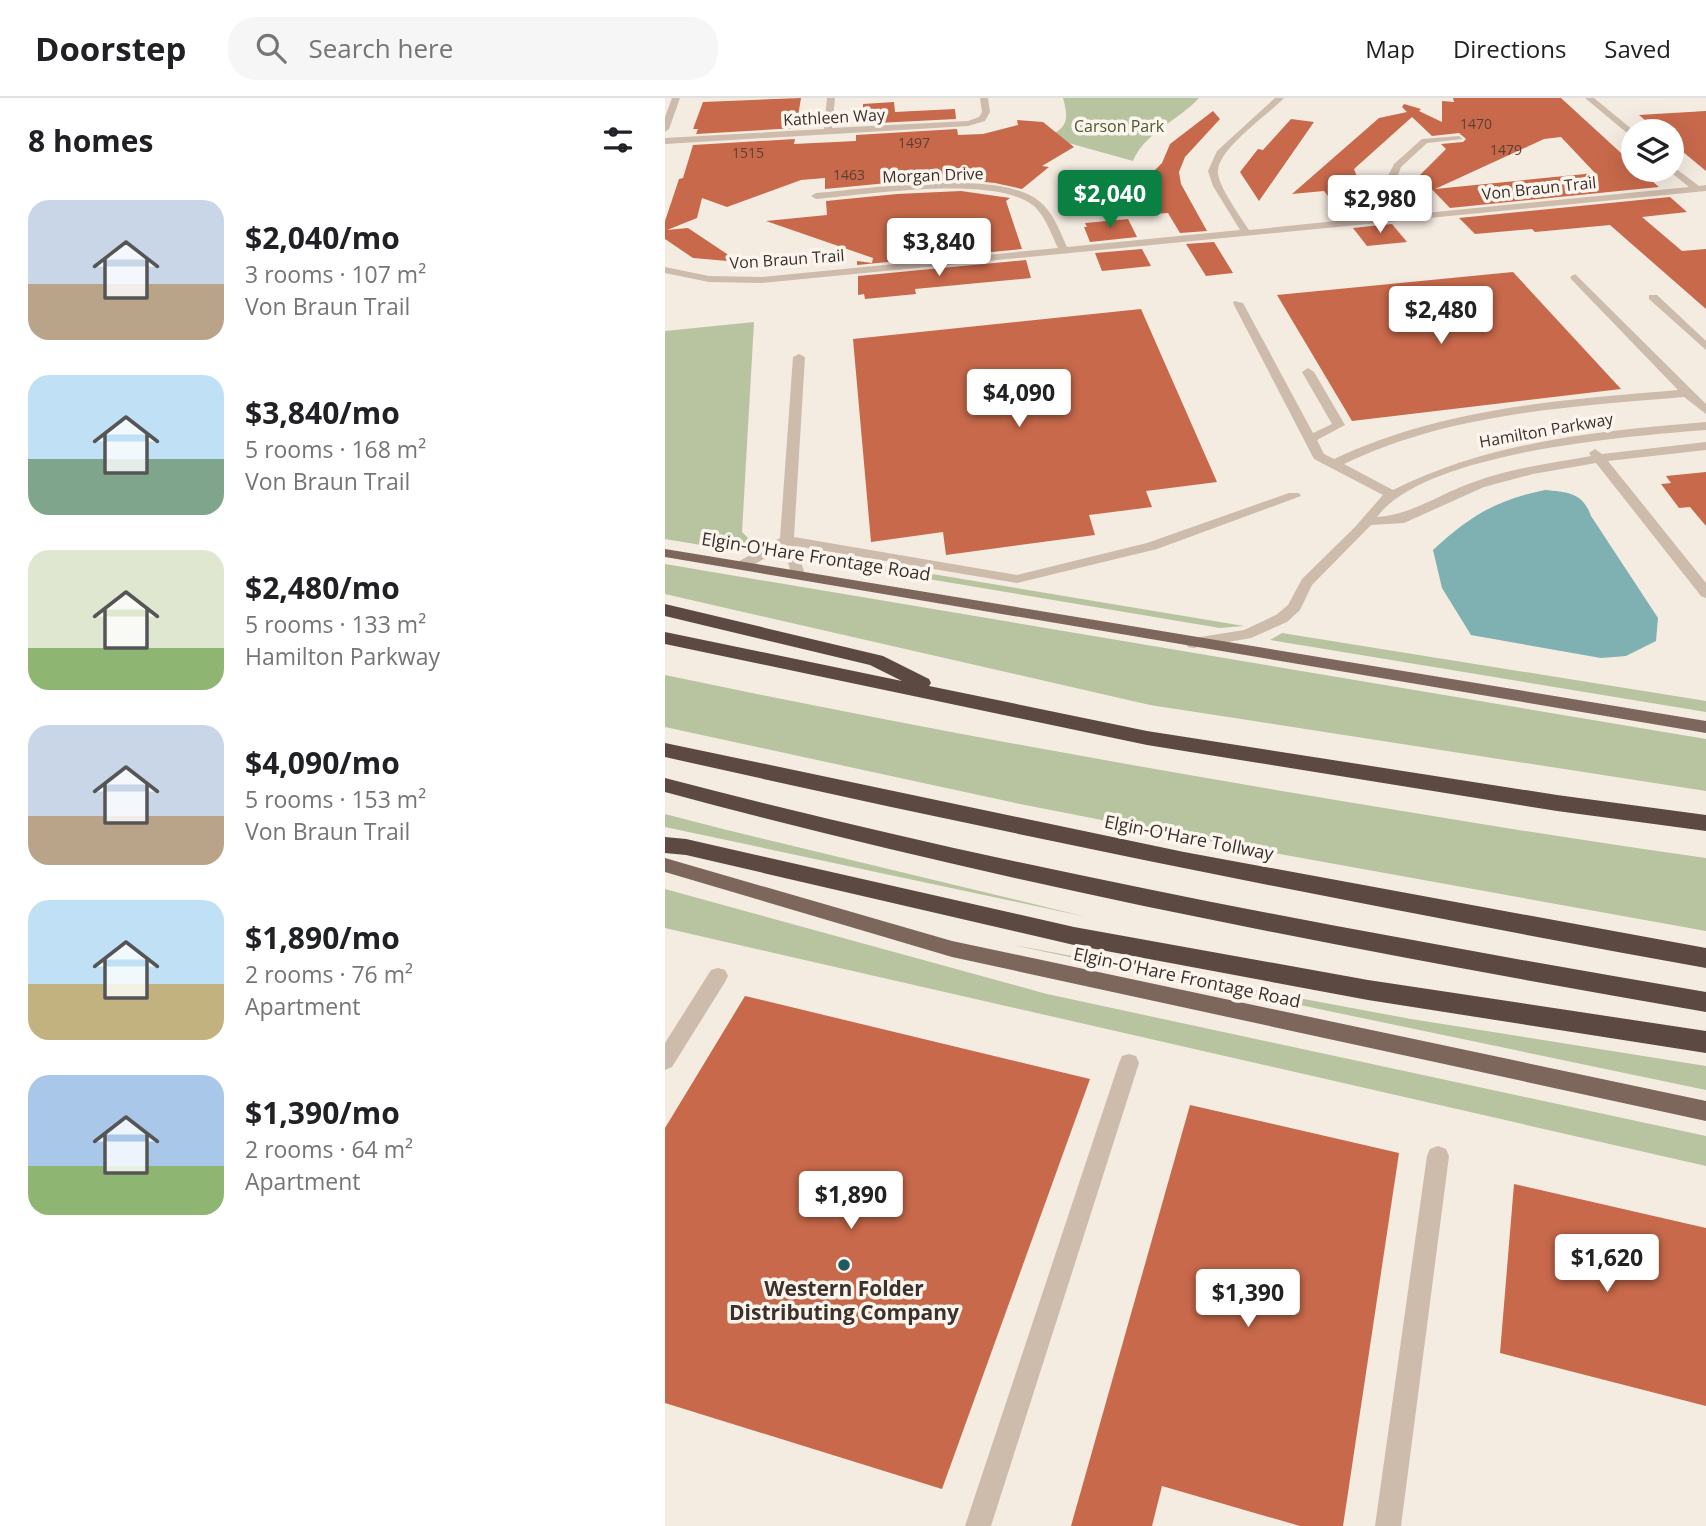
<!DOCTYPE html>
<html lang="en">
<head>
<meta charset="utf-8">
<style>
  :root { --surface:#fff; --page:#f6f6f6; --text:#202124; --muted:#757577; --line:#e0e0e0; --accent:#0b8043 }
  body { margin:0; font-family:"Open Sans",sans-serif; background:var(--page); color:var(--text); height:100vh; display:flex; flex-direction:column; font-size:26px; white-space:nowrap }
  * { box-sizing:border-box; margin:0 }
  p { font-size:23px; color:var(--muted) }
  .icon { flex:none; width:38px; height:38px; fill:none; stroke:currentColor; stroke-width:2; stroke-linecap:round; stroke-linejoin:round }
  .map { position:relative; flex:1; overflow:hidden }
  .side { display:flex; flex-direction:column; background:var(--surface); width:665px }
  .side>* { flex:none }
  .fabs { position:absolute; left:956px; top:21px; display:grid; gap:14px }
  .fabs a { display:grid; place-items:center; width:63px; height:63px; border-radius:50%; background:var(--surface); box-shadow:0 7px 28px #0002; font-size:35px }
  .price { position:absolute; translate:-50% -60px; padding:0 16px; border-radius:7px; background:#fff; color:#222; font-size:23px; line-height:46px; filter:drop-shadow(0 2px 4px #0008) }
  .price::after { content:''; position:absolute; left:50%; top:42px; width:21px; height:16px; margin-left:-10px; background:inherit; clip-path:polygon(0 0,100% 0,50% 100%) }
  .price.current { background:var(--accent); color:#fff }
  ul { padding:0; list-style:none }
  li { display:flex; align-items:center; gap:21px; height:175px; padding:0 28px }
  li span { display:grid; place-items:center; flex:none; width:196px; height:140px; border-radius:21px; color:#555 }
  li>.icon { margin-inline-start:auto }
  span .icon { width:84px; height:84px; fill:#fffc; stroke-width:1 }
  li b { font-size:30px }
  h2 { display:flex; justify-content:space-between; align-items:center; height:84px; padding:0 28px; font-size:30px }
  header { display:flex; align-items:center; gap:42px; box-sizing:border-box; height:98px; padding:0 35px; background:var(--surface); border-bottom:2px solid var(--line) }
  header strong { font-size:33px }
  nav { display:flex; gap:38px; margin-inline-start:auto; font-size:24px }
  .search { width:490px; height:63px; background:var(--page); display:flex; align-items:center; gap:18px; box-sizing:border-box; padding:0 24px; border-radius:28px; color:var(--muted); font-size:26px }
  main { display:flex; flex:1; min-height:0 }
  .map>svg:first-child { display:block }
  .green { fill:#b8c4a0 }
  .water { fill:#7fb0b2 }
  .building { fill:#c8694b; fill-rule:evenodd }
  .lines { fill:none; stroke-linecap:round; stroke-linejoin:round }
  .minor { fill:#cdbbac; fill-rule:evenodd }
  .major { fill:#7d675c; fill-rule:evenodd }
  .highway { fill:#5c4a42; fill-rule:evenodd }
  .poi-dot { fill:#1f5a5e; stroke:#fbf5ee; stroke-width:2.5 }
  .labels { text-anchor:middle; stroke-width:7; stroke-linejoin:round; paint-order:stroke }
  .number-label { font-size:14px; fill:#5e3e33 }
  .far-street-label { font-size:16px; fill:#3b302b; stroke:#fbf5ee }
  .far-park-label { font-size:16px; fill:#4a5a2e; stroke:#fbf5ee }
  .street-label { font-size:18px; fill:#3b302b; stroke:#fbf5ee }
  .near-poi-label { font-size:21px; font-weight:bold; fill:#3b302b; stroke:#fbf5ee }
</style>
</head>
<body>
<header>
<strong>Doorstep</strong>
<div class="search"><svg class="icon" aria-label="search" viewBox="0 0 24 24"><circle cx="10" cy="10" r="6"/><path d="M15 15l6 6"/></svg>Search here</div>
<nav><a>Map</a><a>Directions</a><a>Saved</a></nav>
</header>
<main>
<section class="side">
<h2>8 homes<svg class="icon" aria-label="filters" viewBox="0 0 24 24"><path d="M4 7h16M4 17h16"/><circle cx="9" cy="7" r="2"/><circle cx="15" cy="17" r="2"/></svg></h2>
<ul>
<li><span style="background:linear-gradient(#c9d6e8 60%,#b9a48a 0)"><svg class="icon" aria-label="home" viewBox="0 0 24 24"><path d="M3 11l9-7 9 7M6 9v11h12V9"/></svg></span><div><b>$2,040/mo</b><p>3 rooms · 107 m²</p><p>Von Braun Trail</p></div></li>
<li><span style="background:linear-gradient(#bfe0f5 60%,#7fa58c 0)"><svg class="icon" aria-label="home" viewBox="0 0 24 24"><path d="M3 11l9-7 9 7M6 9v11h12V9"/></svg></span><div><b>$3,840/mo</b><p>5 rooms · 168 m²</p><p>Von Braun Trail</p></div></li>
<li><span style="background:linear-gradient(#dfe7d0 70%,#8fb573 0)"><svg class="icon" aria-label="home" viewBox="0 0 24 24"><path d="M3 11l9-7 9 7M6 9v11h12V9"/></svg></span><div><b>$2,480/mo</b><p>5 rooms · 133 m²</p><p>Hamilton Parkway</p></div></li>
<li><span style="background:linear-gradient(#c9d6e8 65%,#b9a48a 0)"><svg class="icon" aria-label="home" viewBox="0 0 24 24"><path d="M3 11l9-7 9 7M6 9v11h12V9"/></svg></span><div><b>$4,090/mo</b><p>5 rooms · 153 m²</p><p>Von Braun Trail</p></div></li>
<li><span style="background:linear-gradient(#bfe0f5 60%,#c2b280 0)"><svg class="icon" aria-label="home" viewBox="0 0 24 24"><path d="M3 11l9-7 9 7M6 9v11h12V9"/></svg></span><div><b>$1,890/mo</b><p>2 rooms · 76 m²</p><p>Apartment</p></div></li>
<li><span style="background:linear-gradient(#a9c7e8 65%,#8fb573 0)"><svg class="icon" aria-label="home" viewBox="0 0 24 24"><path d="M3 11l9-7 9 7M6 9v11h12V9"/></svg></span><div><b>$1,390/mo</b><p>2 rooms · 64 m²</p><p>Apartment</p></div></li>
</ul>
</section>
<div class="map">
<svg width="1041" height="1428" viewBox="0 0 1041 1428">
  <rect width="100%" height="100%" fill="#f4ebe1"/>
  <g class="green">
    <path d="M 398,0 L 534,0 C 514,22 479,35 468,63 L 382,39 C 403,30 404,21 398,0 Z"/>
    <polygon points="89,224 77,434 89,446 48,449 0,441 0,233"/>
    <polygon points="189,463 579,528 555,530 186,468"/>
    <polygon points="0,466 1041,641 1041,693 485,607 0,496"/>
    <polygon points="617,535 1041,603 1041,614 605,542"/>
    <path d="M 0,577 C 203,620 406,657 611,692 C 754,716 897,740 1041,760 L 1041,833 L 570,748 L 355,706 L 0,629 Z"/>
    <polygon points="0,716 58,731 422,819 0,729"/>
    <polygon points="0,791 382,896 1041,1038 1041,1068 0,830"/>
    <polygon points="348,847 746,921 1041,968 1041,992"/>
  </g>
  <path class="water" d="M 880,392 C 903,394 918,395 926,418 L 993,520 L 991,543 L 961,558 L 936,560 L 806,537 L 777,490 L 768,452 C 805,418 831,402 880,392 Z"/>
  <g class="building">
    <polygon points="136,0 131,30 31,36 33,31 28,31 38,4"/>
    <path d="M 788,0 L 896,0 L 968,66 L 968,72 L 974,72 L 994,89 L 785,110 L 754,78 L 781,51 L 776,46 L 798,44 L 801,41 L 794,35 L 767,38 L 747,19 L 689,71 L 696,89 L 718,116 L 680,120 L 659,93 L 627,96 L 714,20 L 742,14 L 737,9 L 739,6 L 756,11 L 754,13 L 777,24 L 777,3 L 789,4 ZM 896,39 L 930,75 L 770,91 L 879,41 Z"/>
    <polygon points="229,4 230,14 290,11 291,21 192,26 193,9 198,9 198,6"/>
    <polygon points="548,13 555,21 520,59 514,74 516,86 542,133 515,135 503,115 474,117 471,87 491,86 489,73 497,65 505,46"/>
    <polygon points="1041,13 1041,73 1006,44 1006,33 993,33 974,17"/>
    <polygon points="626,21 649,24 594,103 575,74 593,51 598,52"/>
    <polygon points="352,22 378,24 409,49 377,68 384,69 357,91 330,85 299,82 233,84 160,91 160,80 136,82 62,109 37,100 32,120 2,132 23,130 74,164 28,160 0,141 0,123 14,81 18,80 28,47 130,41 129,46 191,43 191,37 292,31 293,37 318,36 353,27"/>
    <polygon points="296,93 345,100 341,103 357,151 192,167 192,163 207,165 208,160 101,123 162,117 161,103 232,96"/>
    <polygon points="1005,99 1022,114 977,119 1017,153 1041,151 1041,211 945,127 870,134 867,131 810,136 794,120"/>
    <polygon points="463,121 472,139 425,144 419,129 422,129 420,125"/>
    <polygon points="727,126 742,144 702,148 688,130"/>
    <polygon points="549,144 554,152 568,175 541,178 521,146"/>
    <polygon points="477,151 486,168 437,173 430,155"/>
    <polygon points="361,162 366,180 250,191 251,196 200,201 199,196 193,197 193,178"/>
    <polygon points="848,174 956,291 687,323 612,197"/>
    <polygon points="476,211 552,384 481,393 487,409 424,417 430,437 281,457 278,434 206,444 188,241"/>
    <polygon points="1041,374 1041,428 1025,409 1014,410 996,386 1006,385 1001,378"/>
    <polygon points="80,898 425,981 277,1391 0,1305 0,1030"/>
    <polygon points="525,1007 734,1055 678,1428 635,1428 497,1388 487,1428 406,1428"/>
    <polygon points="849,1086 1041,1130 1041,1308 835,1255"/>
  </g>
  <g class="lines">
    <g class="minor">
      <polygon points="7,0 15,0 4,31 0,34 0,19"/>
      <polygon points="162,0 170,0 167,30 303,23 314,19 317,14 315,0 323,0 325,14 320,23 303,28 0,46 0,40 159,31"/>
      <path d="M 610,0 L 619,0 C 604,16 553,51 553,73 C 552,87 576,119 584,132 L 750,115 L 721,82 L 729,66 L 757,41 L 794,38 L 798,41 L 762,45 L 736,69 L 731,82 L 760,115 L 1024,89 L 1003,72 L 1006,72 L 1006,67 L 1034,88 L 1041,87 L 1041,93 L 97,185 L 44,184 L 0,175 L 0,169 L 44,178 L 97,179 L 393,150 C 386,136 381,119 369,108 C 331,76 200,97 151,101 L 146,98 L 151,95 C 203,91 333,70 374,103 C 389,115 395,134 402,149 L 575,132 L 548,88 L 543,73 L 552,53 Z"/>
      <polygon points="920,0 929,0 969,33 968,40"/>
      <path d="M 910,176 L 1041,306 L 1041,316 L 1019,299 C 903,309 785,315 679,366 L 728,392 C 826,343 934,333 1041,324 L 1041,332 C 964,338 759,354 712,419 C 747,417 776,395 809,384 C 846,370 887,365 926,358 L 924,355 L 930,351 L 937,356 L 1041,344 L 1041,352 L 943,363 L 1041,485 L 1041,500 L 1036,498 L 931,365 L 868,376 L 819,389 L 739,425 L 706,427 L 647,487 L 635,512 L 622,524 L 586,540 L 528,550 L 523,549 L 520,545 L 523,541 L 579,532 L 611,517 L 623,507 L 637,481 L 690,429 L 718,397 L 649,361 L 568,205 L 569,203 L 578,205 L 648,335 L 667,326 L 637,274 L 643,270 L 649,274 L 680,327 L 652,342 L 659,356 L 669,361 C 777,310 895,302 1013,292 L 906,181 L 905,179 Z"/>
      <polygon points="984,197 992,197 1041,243 1041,252 984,201"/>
      <polygon points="134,256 140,259 129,439 352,477 482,445 624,395 634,395 636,398 492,451 352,485 131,448 140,477 138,480 128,480 118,450 81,471 71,471 71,465 115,440 128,259"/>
      <polygon points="53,870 60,872 63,878 60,884 7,969 0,972 0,945 46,872"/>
      <polygon points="464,956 471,958 474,965 326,1428 300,1428 454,965 457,958"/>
      <polygon points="773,1048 781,1051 784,1058 736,1428 710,1428 762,1058 765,1051"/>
    </g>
    <g class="major">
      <polygon points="0,451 1041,623 1041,635 0,459"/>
      <polygon points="0,760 287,843 1041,1003 1041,1023 287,859 0,774"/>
    </g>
    <g class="highway">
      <polygon points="0,506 218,558 264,581 266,585 264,588 482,633 892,697 1041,717 1041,733 892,713 482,647 0,546 0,534 237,583 205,567 0,518"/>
      <path d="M 0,645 L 519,754 L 1041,850 L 1041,870 C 692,807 346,737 0,659 Z"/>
      <path d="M 0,680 C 343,770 691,834 1041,894 L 1041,914 C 691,853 343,787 0,694 Z"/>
      <polygon points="0,739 21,741 409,829 703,882 1041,933 1041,955 703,902 409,847 21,757 0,755"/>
    </g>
  </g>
  <circle class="poi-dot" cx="179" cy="1167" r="7"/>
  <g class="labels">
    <g class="number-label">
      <text x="811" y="31">1470</text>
      <text x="249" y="50">1497</text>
      <text x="841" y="57">1479</text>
      <text x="83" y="60">1515</text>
      <text x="184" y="82">1463</text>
    </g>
    <g class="far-street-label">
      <text transform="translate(169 19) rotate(-3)" y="6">Kathleen Way</text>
      <text transform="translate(268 77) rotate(-2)" y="6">Morgan Drive</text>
      <text transform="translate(874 90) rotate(-6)" y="6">Von Braun Trail</text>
      <text transform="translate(122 161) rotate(-4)" y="6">Von Braun Trail</text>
      <text transform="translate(881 332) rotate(-10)" y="6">Hamilton Parkway</text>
    </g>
    <g class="far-park-label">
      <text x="454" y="34">Carson Park</text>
    </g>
    <g class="street-label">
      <text transform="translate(151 459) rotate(9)" y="6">Elgin-O'Hare Frontage Road</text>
      <text transform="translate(524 740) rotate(11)" y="6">Elgin-O'Hare Tollway</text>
      <text transform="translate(522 880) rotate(12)" y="6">Elgin-O'Hare Frontage Road</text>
    </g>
    <g class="near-poi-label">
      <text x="179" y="1198">Western Folder<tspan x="179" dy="24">Distributing Company</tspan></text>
    </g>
  </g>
</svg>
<div class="fabs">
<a><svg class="icon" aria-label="layers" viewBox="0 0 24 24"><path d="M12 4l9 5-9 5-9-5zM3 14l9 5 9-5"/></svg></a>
</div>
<b class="price current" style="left:445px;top:132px">$2,040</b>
<b class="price" style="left:715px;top:137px">$2,980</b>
<b class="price" style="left:274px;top:180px">$3,840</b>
<b class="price" style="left:776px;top:248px">$2,480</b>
<b class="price" style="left:354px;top:331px">$4,090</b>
<b class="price" style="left:186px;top:1133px">$1,890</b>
<b class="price" style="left:942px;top:1196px">$1,620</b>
<b class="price" style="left:583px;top:1231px">$1,390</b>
</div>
</main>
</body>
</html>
